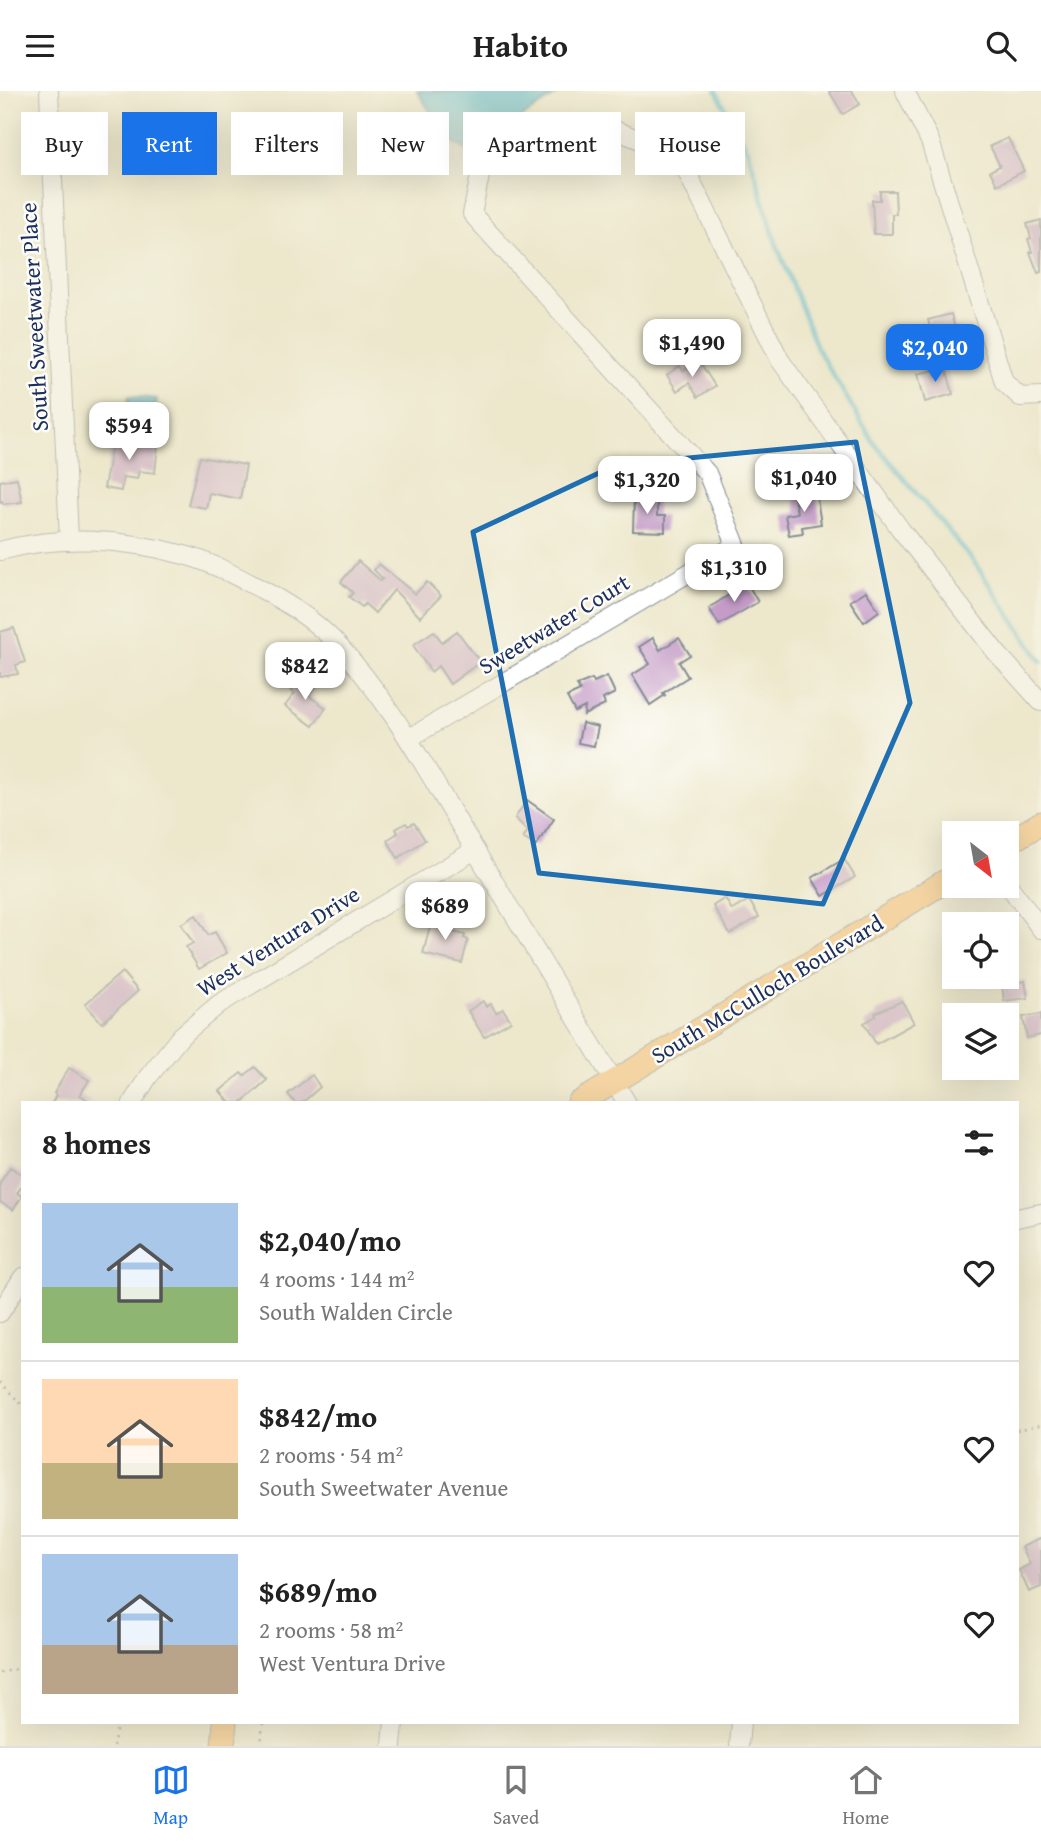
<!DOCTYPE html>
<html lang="en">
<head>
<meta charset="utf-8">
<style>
  :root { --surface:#fff; --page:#f6f6f6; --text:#222; --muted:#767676; --line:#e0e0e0; --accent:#1a73e8 }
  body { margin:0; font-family:"Gentium Book Plus",serif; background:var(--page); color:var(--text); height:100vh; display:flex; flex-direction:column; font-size:26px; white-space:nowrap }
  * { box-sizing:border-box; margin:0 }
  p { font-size:23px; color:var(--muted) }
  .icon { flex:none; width:38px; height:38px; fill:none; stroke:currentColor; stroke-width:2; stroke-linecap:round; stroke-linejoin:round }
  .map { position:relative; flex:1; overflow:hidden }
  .drawer { position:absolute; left:21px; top:1010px; width:998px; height:623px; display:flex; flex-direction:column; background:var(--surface); border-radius:0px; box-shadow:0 7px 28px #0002 }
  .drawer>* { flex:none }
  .hud { position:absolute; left:21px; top:21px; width:999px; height:63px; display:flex; gap:14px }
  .needle { width:46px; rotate:149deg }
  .fabs { position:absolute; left:942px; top:730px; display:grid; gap:14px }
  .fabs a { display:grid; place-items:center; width:77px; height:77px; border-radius:0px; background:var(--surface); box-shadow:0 7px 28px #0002; font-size:35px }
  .price { position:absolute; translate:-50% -60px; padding:0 16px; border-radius:14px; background:#fff; color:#222; font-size:23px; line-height:46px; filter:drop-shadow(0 2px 4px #0008) }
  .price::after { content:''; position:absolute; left:50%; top:42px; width:21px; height:16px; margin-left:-10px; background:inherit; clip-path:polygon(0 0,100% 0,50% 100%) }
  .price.current { background:var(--accent); color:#fff }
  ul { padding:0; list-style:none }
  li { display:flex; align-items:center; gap:21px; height:175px; padding:0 21px }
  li+li { border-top:2px solid var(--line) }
  li span { display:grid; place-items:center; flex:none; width:196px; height:140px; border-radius:0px; color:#555 }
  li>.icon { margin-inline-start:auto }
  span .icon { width:84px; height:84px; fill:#fffc; stroke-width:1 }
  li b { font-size:30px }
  h2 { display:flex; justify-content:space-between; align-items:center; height:84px; padding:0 21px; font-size:30px }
  .tag { padding:0 24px; border-radius:0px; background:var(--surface); box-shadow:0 7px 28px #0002; font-size:24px; line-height:63px }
  .tag.current { background:var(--accent); color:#fff }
  header { display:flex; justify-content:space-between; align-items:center; height:91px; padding:0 21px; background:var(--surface); font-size:32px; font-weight:600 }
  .dock { display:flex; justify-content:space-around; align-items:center; height:98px; border-top:2px solid var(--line); background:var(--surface); font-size:19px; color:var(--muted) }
  .dock a { display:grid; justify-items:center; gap:4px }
  .dock .current { color:var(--accent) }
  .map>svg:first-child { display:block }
  .water { fill:#52b7d0; stroke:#367397; stroke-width:2 }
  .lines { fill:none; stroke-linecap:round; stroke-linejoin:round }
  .stream { stroke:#52b7d0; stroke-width:4.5 }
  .building { fill:#c59cc8 }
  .minor-casing { stroke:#848c95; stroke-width:20 }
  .major-casing { stroke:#848c95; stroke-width:25 }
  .path { stroke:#848c95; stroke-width:2.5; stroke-dasharray:2 5; stroke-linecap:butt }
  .minor { stroke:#fff; stroke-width:18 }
  .major { stroke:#fdbc6f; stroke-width:23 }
  .marked { fill:none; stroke:#1f6fb2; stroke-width:5; stroke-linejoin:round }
  .labels { text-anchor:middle; stroke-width:5; stroke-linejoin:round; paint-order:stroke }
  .street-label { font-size:23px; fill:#1b2f5e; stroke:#fdfcf7 }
</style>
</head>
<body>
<header><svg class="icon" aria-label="menu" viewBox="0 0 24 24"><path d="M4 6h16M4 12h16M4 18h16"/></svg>Habito<svg class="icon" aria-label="search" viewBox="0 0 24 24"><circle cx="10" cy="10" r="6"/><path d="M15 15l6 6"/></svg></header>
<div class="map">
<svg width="1041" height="1655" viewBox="0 0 1041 1655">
  <rect width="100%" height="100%" fill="#fdfcf7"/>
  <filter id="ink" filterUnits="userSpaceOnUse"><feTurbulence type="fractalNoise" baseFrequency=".0143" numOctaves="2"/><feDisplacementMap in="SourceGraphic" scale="14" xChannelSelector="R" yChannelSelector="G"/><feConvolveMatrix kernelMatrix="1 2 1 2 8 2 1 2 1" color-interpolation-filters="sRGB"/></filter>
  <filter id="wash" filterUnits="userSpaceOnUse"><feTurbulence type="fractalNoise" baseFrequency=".00686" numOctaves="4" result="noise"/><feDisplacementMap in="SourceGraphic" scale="28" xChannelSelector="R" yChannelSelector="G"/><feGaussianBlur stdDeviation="1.57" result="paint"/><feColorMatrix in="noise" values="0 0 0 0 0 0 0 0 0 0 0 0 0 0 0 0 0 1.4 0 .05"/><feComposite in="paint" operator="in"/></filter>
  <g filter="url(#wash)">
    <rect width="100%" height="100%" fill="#ede8cc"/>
    <g class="water">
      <polygon points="417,0 562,0 470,61 449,49"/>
      <polygon points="129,305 157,308 155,321 127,318"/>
    </g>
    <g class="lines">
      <polyline class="stream" points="716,0 748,59 776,152 818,259 874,352 974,471 1041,570"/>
    </g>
    <g id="blocks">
      <g class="building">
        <polygon points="829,0 852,0 860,13 843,23"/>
        <polygon points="1008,47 1024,80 997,94 990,80 1000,75 990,55"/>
        <polygon points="880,100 895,100 896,123 892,123 892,143 874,143 872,109 880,109"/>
        <polygon points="1041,129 1041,181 1038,182 1030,161 1032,161 1028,148 1031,147 1027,133"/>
        <polygon points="951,223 955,237 959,236 964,251 959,253 962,265 940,271 928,229"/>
        <polygon points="699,270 715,295 698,306 689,292 677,300 667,284 680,275 683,280"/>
        <polygon points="946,276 953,303 925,311 918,283"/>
        <polygon points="113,348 158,354 155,382 139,380 137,388 123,386 121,400 104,397"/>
        <polygon points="200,366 246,374 240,408 209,402 206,417 188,414"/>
        <polygon points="17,387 22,411 3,413 2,410 0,411 0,390"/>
        <polygon points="816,402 821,433 802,436 803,442 789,444 785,424 797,422 794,406"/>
        <polygon points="634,407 657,407 657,425 665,425 665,441 633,440"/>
        <polygon points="358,470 381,490 383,488 374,479 379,473 415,503 427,491 441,505 420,526 394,499 375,522 365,513 362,516 349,506 353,502 341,491"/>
        <polygon points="747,492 758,511 719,534 709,517"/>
        <polygon points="866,500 879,520 864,531 850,510"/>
        <polygon points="14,537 25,571 16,574 18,583 0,586 0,541"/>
        <polygon points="434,540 442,551 457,540 480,571 450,593 438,575 431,581 413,554"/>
        <polygon points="653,547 660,559 679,547 690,564 679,571 688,586 663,602 665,604 650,614 632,584 650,573 639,556"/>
        <polygon points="304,584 317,594 309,605 326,617 313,635 285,615 295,602 291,600"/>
        <polygon points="607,585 615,602 603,608 605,614 584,624 585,616 575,621 567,606 580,600 577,594 592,588 594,591"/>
        <polygon points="582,632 598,636 594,655 578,652"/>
        <polygon points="527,709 554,728 536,755 523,747 528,740 515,727"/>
        <polygon points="406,732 408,735 414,732 425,749 398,767 387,749 398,742 396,738"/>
        <polygon points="844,768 855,786 823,805 812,787"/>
        <polygon points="725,807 732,819 749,809 759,826 730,843 713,815"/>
        <polygon points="196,824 208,844 215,841 227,862 199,878 186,856 193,852 181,833"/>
        <polygon points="432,827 450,832 448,840 465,844 464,847 468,849 462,872 423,863"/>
        <polygon points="122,881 138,900 102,932 85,913"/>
        <polygon points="1025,890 1028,907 1004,910 1002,894"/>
        <polygon points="483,910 486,916 491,913 496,922 503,918 511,930 484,946 468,920"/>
        <polygon points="902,910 914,932 876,953 864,932 876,925 875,922"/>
        <polygon points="1041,923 1041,944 1027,947 1023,926"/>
        <polygon points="255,976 267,989 241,1012 230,1012 220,1000 241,982 244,985"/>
        <polygon points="69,977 89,989 80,1004 93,1012 52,1012 56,1004 54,1002"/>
        <polygon points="312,984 320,996 302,1012 295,1012 288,1003"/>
        <polygon points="10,1076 23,1084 23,1094 17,1102 22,1105 13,1119 0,1111 0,1092"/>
        <polygon points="1041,1447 1041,1496 1029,1501 1019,1479 1030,1473 1022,1456"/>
      </g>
    </g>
  </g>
  <g filter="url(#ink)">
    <use href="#blocks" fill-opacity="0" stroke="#848c95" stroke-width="2"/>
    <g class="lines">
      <g class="minor-casing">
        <g id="minor">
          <polyline points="49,0 69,449"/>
          <polyline points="905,0 930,50 1004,291 1020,306 1041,305"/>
          <path d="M 0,460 C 59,443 125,448 184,464 C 211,471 236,485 261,498 C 288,513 313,528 334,550 C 386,604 422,671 460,734 C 516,827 571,920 627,1012"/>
          <polyline points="408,648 736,454 707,382 472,123 481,80 529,43 615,39 655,55 684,75 780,269 901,439 996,561 1041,611"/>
          <polyline points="1006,791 1041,838"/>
          <polyline points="132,1012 148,986 181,945 219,913 475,759"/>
          <polyline points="1017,1127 1041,1122"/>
          <polyline points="0,1222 23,1186"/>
          <polyline points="392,1655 394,1631"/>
          <polyline points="739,1655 741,1631"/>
        </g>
      </g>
      <g class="major-casing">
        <g id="major">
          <polyline points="1006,753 1041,732"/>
          <polyline points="579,1012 954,785"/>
          <polyline points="223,1655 225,1631"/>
        </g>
      </g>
      <g class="path">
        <polyline points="0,1291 23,1315"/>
        <polyline points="1017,1339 1041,1334"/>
        <polyline points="0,1582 23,1576"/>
        <polyline points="113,1655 118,1631"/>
        <polyline points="261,1655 263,1631"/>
      </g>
      <use href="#minor" class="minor"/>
      <use href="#major" class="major"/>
    </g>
  </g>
  <path d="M0 0H1041V1655H0ZM 856,351 L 910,612 L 823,813 L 539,782 L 473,441 L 616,374 Z" fill="#ede8cc" fill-opacity=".55" fill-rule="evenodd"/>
  <path class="marked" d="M 856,351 L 910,612 L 823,813 L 539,782 L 473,441 L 616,374 Z"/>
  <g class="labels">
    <g class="street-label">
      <text transform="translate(34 226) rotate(-93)" y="8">South Sweetwater Place</text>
      <text transform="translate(554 533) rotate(-31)" y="8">Sweetwater Court</text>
      <text transform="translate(278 850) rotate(-32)" y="8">West Ventura Drive</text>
      <text transform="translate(767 898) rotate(-31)" y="8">South McCulloch Boulevard</text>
    </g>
  </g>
</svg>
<div class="fabs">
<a><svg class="needle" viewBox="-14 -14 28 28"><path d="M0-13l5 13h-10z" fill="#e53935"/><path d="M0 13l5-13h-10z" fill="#767676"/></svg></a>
<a><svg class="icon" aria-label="locate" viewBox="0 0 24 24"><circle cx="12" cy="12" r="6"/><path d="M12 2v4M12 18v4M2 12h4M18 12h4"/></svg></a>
<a><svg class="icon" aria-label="layers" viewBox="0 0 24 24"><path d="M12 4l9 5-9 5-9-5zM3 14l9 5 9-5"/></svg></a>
</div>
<b class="price" style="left:692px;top:288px">$1,490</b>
<b class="price current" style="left:935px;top:293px">$2,040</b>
<b class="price" style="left:129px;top:371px">$594</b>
<b class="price" style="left:804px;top:423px">$1,040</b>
<b class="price" style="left:647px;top:425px">$1,320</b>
<b class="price" style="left:734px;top:513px">$1,310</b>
<b class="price" style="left:305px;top:611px">$842</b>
<b class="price" style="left:445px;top:851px">$689</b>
<div class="hud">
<a class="tag">Buy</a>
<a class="tag current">Rent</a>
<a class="tag">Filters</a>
<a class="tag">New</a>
<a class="tag">Apartment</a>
<a class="tag">House</a>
</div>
<section class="drawer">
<h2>8 homes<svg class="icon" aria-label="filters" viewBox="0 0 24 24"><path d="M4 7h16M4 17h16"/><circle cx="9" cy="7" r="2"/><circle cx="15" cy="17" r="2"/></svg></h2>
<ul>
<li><span style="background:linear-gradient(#a9c7e8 60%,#8fb573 0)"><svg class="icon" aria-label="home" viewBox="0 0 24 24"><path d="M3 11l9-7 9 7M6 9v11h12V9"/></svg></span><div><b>$2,040/mo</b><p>4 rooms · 144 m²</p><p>South Walden Circle</p></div><svg class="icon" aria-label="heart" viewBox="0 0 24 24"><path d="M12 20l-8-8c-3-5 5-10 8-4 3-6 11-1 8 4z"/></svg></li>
<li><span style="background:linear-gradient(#ffd9b3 60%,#c2b280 0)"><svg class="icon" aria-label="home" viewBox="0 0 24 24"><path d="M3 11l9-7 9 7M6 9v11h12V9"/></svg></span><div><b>$842/mo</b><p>2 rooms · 54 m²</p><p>South Sweetwater Avenue</p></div><svg class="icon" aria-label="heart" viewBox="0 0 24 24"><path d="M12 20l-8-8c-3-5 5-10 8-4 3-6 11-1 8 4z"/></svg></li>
<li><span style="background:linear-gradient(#a9c7e8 65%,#b9a48a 0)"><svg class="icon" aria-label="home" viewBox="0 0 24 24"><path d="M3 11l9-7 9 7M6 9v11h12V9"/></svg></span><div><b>$689/mo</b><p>2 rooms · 58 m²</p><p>West Ventura Drive</p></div><svg class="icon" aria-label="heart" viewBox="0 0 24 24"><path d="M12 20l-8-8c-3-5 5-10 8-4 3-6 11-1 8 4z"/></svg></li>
</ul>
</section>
</div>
<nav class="dock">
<a class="current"><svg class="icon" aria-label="map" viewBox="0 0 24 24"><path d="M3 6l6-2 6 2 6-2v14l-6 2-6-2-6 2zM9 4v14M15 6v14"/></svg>Map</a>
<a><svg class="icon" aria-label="saved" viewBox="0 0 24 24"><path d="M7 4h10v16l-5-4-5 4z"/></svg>Saved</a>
<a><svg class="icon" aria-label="home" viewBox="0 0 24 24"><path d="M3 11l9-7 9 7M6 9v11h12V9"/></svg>Home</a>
</nav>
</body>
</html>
